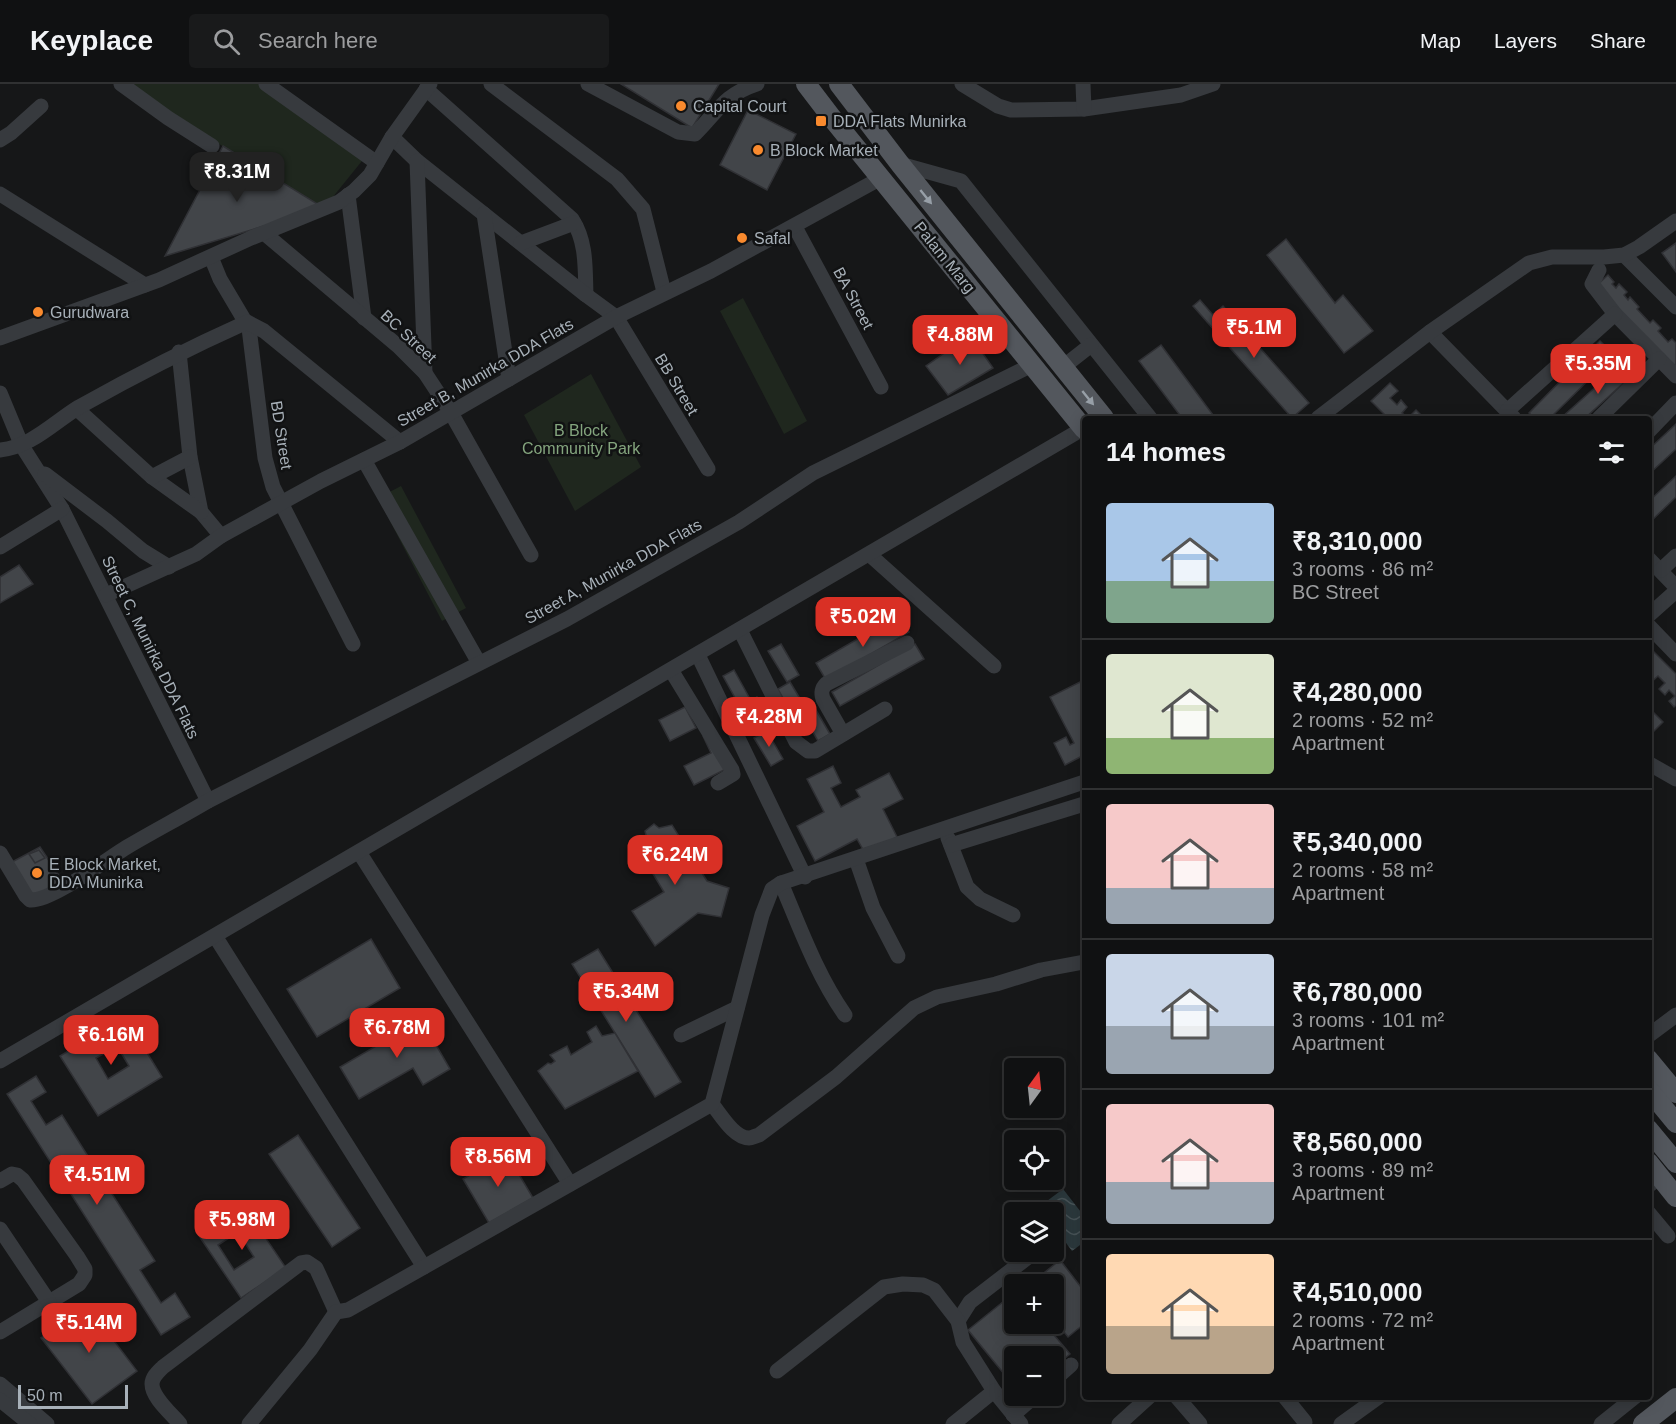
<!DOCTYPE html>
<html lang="en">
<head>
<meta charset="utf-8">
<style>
  :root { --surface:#101112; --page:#191a1b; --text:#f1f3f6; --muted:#9c9d9f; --line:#303132; --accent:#d93025 }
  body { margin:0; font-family:Arial,sans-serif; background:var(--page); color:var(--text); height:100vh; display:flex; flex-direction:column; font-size:22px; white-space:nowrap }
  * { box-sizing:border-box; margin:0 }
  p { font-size:20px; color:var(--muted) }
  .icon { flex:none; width:33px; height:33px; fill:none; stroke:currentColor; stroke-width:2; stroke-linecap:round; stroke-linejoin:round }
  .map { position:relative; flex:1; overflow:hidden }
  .drawer { position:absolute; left:1082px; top:332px; width:570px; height:984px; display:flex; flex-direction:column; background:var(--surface); border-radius:6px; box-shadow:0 3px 15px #0003,0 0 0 2px var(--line) }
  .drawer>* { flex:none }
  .needle { width:39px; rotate:15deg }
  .tools { position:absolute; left:1004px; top:974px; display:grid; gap:12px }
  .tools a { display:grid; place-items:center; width:60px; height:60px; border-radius:6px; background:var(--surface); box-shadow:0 3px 15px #0003,0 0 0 2px var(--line); font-size:30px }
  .scale { position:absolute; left:18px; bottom:15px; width:110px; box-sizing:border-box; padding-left:6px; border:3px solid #a8b1b9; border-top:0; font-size:16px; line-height:21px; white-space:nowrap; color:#a8b1b9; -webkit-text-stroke:4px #111213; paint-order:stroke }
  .price { position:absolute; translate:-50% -51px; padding:0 14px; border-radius:12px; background:var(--accent); color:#fff; font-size:20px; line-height:39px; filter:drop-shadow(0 2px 3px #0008) }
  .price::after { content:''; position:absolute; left:50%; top:36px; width:18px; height:14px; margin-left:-9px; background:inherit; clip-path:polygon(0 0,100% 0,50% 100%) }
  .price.active { background:#222; color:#fff }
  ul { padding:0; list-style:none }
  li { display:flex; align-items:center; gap:18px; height:150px; padding:0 24px }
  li+li { border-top:2px solid var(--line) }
  li span { display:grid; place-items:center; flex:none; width:168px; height:120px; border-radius:6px; color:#555 }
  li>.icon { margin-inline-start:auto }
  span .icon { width:72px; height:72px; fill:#fffc; stroke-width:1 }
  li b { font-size:26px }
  h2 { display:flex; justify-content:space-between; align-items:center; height:72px; padding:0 24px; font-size:26px }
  header { display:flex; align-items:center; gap:36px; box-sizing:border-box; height:84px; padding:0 30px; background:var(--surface); border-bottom:2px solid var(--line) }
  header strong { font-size:28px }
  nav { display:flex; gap:33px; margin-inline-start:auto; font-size:21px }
  .search { width:420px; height:54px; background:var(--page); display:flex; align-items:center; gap:15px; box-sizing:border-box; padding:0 21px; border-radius:6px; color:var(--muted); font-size:22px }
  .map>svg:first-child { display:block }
  .park { fill:#1f271e }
  .water { fill:url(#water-waves) }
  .building { fill:#424549; stroke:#303135; stroke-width:1.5; fill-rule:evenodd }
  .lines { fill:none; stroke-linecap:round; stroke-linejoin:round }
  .minor { stroke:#373a3e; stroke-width:15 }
  .major { stroke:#53575d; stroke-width:20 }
  .oneway { fill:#979fa7 }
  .poi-dot { fill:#f98a2e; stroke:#111213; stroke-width:2 }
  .labels { text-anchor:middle; stroke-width:5; stroke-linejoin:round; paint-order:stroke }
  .poi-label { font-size:16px; fill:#a8b1b9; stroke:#111213; text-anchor:start }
  .street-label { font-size:16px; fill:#a8b1b9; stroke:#111213 }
  .park-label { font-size:16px; fill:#84a57e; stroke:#111213 }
</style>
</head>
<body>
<header>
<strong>Keyplace</strong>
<div class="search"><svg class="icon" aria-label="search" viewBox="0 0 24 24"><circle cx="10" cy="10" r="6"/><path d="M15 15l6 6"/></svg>Search here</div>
<nav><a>Map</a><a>Layers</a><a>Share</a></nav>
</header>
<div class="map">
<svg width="1676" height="1340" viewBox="0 0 1676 1340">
  <defs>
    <pattern id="water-waves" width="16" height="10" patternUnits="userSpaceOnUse" patternTransform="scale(1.5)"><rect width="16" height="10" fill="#2c393d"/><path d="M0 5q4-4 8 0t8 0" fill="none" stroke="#485357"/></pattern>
  </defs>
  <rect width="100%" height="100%" fill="#161718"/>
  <g class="park">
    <polygon points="129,0 266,0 366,72 324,124 126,3"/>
    <polygon points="743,214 807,337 784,350 720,227"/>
    <polygon points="591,290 641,383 575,427 524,331"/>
    <polygon points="401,402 466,524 442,537 378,414"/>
  </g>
  <polygon class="water" points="1063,1105 1084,1132 1084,1158 1072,1167 1053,1141 1053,1128 1043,1128 1039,1123"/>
  <g class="building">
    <polygon points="621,0 719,0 692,44"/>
    <polygon points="748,26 796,50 767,106 720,81"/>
    <polygon points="223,62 324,124 165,172"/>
    <polygon points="1286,155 1335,219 1343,211 1373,247 1344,269 1267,171"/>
    <polygon points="1676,159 1676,188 1662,169"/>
    <polygon points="1608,191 1614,198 1612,200 1616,204 1619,200 1627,208 1624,211 1628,216 1630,213 1639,223 1637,225 1650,239 1653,236 1661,244 1658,247 1668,258 1672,255 1676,259 1676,287 1596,202"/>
    <polygon points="1200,216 1213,231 1223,222 1309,319 1292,334 1193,222"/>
    <polygon points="970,251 993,284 948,311 926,282"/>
    <polygon points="1600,257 1614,271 1550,334 1535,334 1529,329"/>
    <polygon points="1161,261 1213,331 1208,334 1182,334 1139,277"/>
    <polygon points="1619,282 1629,294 1585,334 1561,334"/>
    <polygon points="1390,299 1398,307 1390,314 1397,321 1401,316 1407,323 1402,329 1408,334 1388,334 1371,317"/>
    <polygon points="1416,326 1423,333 1421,334 1408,334"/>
    <polygon points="1676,340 1676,365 1648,391 1648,366"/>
    <polygon points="1676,392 1676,413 1648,440 1648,418"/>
    <polygon points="19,481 33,500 0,519 0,493"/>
    <polygon points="899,531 909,548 826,596 816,579"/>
    <polygon points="781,560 799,591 787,598 768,567"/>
    <polygon points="915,560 924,575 840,622 832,608"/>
    <polygon points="1648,562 1676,590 1676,621 1674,623 1669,617 1675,612 1669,606 1665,611 1659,605 1665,599 1658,592 1648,601"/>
    <polygon points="734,586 750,615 739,621 723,592"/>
    <polygon points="790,598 805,623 792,630 778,605"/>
    <polygon points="1080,598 1084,606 1084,613 1081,615 1084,622 1084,671 1065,681 1054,659 1066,653 1070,661 1074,659 1050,613"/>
    <polygon points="757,613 773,641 762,647 746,619"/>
    <polygon points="813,621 830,650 818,657 801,628"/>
    <polygon points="685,623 696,644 670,657 659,636"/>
    <polygon points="1648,623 1663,638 1651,650 1648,647"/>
    <polygon points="767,647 783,675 771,682 754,654"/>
    <polygon points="703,652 726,685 694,701 684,682 711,669"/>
    <polygon points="833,682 841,699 831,704 841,723 860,713 856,706 889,689 903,715 883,725 897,753 865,769 857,755 815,777 797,742 824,728 807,695"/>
    <polygon points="654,740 659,744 672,741 707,797 729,804 721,833 698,829 655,862 632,827 664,808 635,760 646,751 645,747"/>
    <polygon points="40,763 64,799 31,814 10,779"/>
    <polygon points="39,766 45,774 35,779 29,770"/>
    <polygon points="371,855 400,904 317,953 287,905"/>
    <polygon points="598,865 681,998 655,1013 572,880"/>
    <polygon points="418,930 450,985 423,1001 413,984 359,1015 340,983 390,954 387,948"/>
    <path d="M 125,933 L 162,993 L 98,1032 L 60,972 ZM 117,962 L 129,982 L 108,995 L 96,974 Z"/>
    <polygon points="596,942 602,952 615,949 638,987 565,1025 538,987 548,979 551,980 555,977 550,971 567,962 571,971 592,958 587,948"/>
    <polygon points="36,992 46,1008 31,1017 46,1041 62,1031 96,1085 80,1094 91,1111 107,1102 155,1177 140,1186 161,1219 175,1209 190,1233 161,1251 7,1010"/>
    <polygon points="298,1051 360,1144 332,1163 269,1070"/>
    <polygon points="507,1070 533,1114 489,1139 463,1095"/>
    <path d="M 242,1119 L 286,1184 L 241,1214 L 197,1149 ZM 238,1148 L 254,1173 L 234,1186 L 218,1161 Z"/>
    <polygon points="1060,1176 1084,1207 1084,1240 1068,1253 1053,1234 1053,1200 1030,1200"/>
    <polygon points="1014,1209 1014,1239 1044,1239 1070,1270 1053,1284 1053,1272 1014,1272 1014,1302 968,1246"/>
    <polygon points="86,1220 137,1287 92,1320 41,1254"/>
  </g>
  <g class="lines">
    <g class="minor">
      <polyline points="121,0 168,34 212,62"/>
      <polyline points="266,0 377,79"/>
      <polyline points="491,0 617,95 643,125 664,208"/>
      <path d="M 588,0 L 678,48 L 695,50 C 718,27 724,11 757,0"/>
      <polyline points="962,0 998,22 1011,26 1084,25 1181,11 1213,0"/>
      <polyline points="1083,0 1084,25"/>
      <path d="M 426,5 L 572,135 C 587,158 585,185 586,211"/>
      <polyline points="392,53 417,77 586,211 616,233 708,385"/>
      <polyline points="0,56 11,49 41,22"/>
      <polyline points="417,77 425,289"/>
      <polyline points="900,80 961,97 1150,334"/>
      <polyline points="0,110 145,201"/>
      <polyline points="348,111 364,234"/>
      <polyline points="484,130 509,295"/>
      <polyline points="795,143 881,303"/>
      <polyline points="264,149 398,262 425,289 450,327 531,471"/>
      <polyline points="521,159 574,139"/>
      <polyline points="1624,171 1676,223"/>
      <polyline points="211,173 220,195 249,244 265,374 273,403 353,560"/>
      <polyline points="1599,186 1592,200 1615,230 1676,292"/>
      <polyline points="1430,248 1514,334"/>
      <polyline points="0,254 159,196 251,154 339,118 354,107 370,91 392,53 430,0"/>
      <polyline points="179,268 190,373 201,428 221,452"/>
      <polyline points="1063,283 1091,261"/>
      <polyline points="0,309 22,362 62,425 208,717"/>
      <polyline points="77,325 152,393 201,428"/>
      <polyline points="1507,327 1615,230"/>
      <polyline points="1318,334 1430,248 1529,179 1552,173 1604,173 1624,171 1639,163 1676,137"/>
      <polyline points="1599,334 1659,275"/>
      <polyline points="1648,348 1676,319"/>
      <path d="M 0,366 C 31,363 53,339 79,323 C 134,292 189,264 247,238 L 264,247 L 400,358"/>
      <polyline points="364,376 479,579"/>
      <polyline points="45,390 107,437 143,467 169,483"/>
      <polyline points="152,393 190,373"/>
      <polyline points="0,463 62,425"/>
      <polyline points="870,471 994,582"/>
      <polyline points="1648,474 1676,503"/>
      <polyline points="1661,486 1676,472"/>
      <polyline points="106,511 196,470 221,452 321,397 400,358 616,233 711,187 881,94"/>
      <polyline points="1648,532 1676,507"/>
      <polyline points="1648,541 1676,570"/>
      <polyline points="740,546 796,658 808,667 815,667 885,625"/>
      <polyline points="698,571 805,793"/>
      <polyline points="671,586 732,686 733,690 718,699"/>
      <path d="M 843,650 L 823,615 C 821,609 821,605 826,600 L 907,559"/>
      <polyline points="1648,679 1676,695"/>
      <polyline points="948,754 967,803 980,815 1013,831"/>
      <polyline points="951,761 1084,720"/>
      <polyline points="359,768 570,1100"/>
      <path d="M 0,769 L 26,812 L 30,816 C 51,818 107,775 127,763 C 154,747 181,733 208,717 L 567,535 L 739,438 L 813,389 L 1032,281"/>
      <polyline points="856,775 873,824 898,872"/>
      <path d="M 781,799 C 800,844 817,891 845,931"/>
      <polyline points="215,852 424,1183"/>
      <polyline points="681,951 737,924"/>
      <polyline points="1648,952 1676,931"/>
      <polyline points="0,977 1084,344"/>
      <path d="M 712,1020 C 721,1031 734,1054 749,1054 C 752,1054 755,1052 759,1051 L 836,993 L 914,924 L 937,913 L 996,900 L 1041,886 L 1084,878"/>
      <polyline points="0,1097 12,1090 17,1091 23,1096 77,1172 85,1185 85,1191 79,1200 0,1248"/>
      <polyline points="1648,1102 1660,1093"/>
      <polyline points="1648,1128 1668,1152"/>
      <polyline points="0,1145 49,1218"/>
      <polyline points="958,1237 970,1218 1036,1167"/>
      <polyline points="777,1287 884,1203 903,1200 923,1201 934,1206 958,1237 963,1258 994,1307 1021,1340"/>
      <polyline points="1053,1297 1071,1281"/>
      <polyline points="0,1300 47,1340"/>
      <polyline points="1176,1312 1200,1340"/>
      <polyline points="1284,1312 1305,1338"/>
      <polyline points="0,1316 30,1340"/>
      <polyline points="1013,1331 1036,1311"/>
      <path d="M 180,1340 C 172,1330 152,1314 152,1300 C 152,1293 158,1288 163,1283 L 301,1179 L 307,1178 L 316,1184 L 336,1228"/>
      <polyline points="249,1340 310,1266 336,1228 348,1226 712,1020 762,831 772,805 781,799 1084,698"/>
      <polyline points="953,1340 994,1307"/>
      <polyline points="1119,1340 1150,1312"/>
      <polyline points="1341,1340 1380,1312"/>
      <polyline points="1601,1340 1636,1312"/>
    </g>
    <g class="major">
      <polyline points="806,0 832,34 1084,345"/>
      <polyline points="839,0 900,80 1104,334"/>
      <polyline points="1648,975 1676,1009"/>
      <polyline points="1648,1005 1676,1039"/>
      <polyline points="1648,1045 1676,1079"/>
      <polyline points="1648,1078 1676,1113"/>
      <polyline points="1643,1340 1676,1314"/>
    </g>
  </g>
  <defs><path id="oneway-solid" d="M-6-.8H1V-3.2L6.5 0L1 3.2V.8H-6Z" transform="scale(1.5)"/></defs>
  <g class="oneway">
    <use href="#oneway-solid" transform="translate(926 113) rotate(51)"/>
    <use href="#oneway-solid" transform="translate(1088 314) rotate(51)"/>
  </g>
  <g class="poi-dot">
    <circle cx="681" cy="22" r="6"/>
    <rect x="815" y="31" width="12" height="12" rx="3"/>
    <circle cx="758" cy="66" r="6"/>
    <circle cx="742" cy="154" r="6"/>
    <circle cx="38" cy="228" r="6"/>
    <circle cx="37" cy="789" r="6"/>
  </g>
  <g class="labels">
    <g class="poi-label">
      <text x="693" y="28">Capital Court</text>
      <text x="833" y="43">DDA Flats Munirka</text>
      <text x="770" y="72">B Block Market</text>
      <text x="754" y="160">Safal</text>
      <text x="50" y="234">Gurudwara</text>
      <text x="49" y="786">E Block Market,<tspan x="49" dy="18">DDA Munirka</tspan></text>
    </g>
    <g class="street-label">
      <text transform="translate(945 173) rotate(51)" y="6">Palam Marg</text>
      <text transform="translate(854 214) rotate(62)" y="6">BA Street</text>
      <text transform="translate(409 252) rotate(43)" y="6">BC Street</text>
      <text transform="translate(485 288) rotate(-30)" y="6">Street B, Munirka DDA Flats</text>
      <text transform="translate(677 300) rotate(59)" y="6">BB Street</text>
      <text transform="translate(282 351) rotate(81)" y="6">BD Street</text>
      <text transform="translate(613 487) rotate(-29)" y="6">Street A, Munirka DDA Flats</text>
      <text transform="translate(151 563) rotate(64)" y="6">Street C, Munirka DDA Flats</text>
    </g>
    <g class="park-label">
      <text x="581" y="352">B Block<tspan x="581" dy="18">Community Park</tspan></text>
    </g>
  </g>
</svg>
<div class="tools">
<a><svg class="needle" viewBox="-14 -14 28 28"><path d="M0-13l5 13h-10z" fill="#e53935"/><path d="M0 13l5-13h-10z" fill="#9c9d9f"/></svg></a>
<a><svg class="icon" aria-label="locate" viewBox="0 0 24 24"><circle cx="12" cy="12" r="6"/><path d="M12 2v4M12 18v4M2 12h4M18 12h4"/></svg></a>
<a><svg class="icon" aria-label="layers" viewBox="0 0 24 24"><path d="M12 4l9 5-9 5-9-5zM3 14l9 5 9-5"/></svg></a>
<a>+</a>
<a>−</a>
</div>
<div class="scale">50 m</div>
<b class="price active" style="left:237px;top:119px">₹8.31M</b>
<b class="price" style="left:1254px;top:275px">₹5.1M</b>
<b class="price" style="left:960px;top:282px">₹4.88M</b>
<b class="price" style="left:1598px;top:311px">₹5.35M</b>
<b class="price" style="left:863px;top:564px">₹5.02M</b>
<b class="price" style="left:769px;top:664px">₹4.28M</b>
<b class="price" style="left:675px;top:802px">₹6.24M</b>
<b class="price" style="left:626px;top:939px">₹5.34M</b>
<b class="price" style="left:397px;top:975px">₹6.78M</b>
<b class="price" style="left:111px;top:982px">₹6.16M</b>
<b class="price" style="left:498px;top:1104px">₹8.56M</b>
<b class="price" style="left:97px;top:1122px">₹4.51M</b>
<b class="price" style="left:242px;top:1167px">₹5.98M</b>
<b class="price" style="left:89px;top:1270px">₹5.14M</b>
<section class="drawer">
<h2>14 homes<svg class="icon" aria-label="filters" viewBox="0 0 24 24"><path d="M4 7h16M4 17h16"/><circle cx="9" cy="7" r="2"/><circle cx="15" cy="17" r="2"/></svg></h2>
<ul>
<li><span style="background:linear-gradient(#a9c7e8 65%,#7fa58c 0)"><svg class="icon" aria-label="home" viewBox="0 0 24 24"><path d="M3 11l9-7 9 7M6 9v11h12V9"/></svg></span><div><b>₹8,310,000</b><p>3 rooms · 86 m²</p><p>BC Street</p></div></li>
<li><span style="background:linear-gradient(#dfe7d0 70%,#8fb573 0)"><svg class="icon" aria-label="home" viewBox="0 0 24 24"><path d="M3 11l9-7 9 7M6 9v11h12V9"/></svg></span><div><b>₹4,280,000</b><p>2 rooms · 52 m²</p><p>Apartment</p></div></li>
<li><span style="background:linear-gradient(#f6c9c9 70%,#9aa5b1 0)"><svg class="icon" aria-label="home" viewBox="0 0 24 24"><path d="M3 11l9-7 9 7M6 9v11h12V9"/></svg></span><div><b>₹5,340,000</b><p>2 rooms · 58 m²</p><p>Apartment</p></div></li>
<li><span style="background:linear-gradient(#c9d6e8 60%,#9aa5b1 0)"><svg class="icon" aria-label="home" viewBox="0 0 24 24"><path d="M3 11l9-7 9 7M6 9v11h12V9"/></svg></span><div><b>₹6,780,000</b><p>3 rooms · 101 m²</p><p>Apartment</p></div></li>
<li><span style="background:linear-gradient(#f6c9c9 65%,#9aa5b1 0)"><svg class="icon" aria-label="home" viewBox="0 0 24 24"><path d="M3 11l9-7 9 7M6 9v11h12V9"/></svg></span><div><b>₹8,560,000</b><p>3 rooms · 89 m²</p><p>Apartment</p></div></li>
<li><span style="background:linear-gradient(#ffd9b3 60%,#b9a48a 0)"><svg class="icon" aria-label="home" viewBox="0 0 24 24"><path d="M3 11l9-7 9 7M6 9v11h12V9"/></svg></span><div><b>₹4,510,000</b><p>2 rooms · 72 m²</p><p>Apartment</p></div></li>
</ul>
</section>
</div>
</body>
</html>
